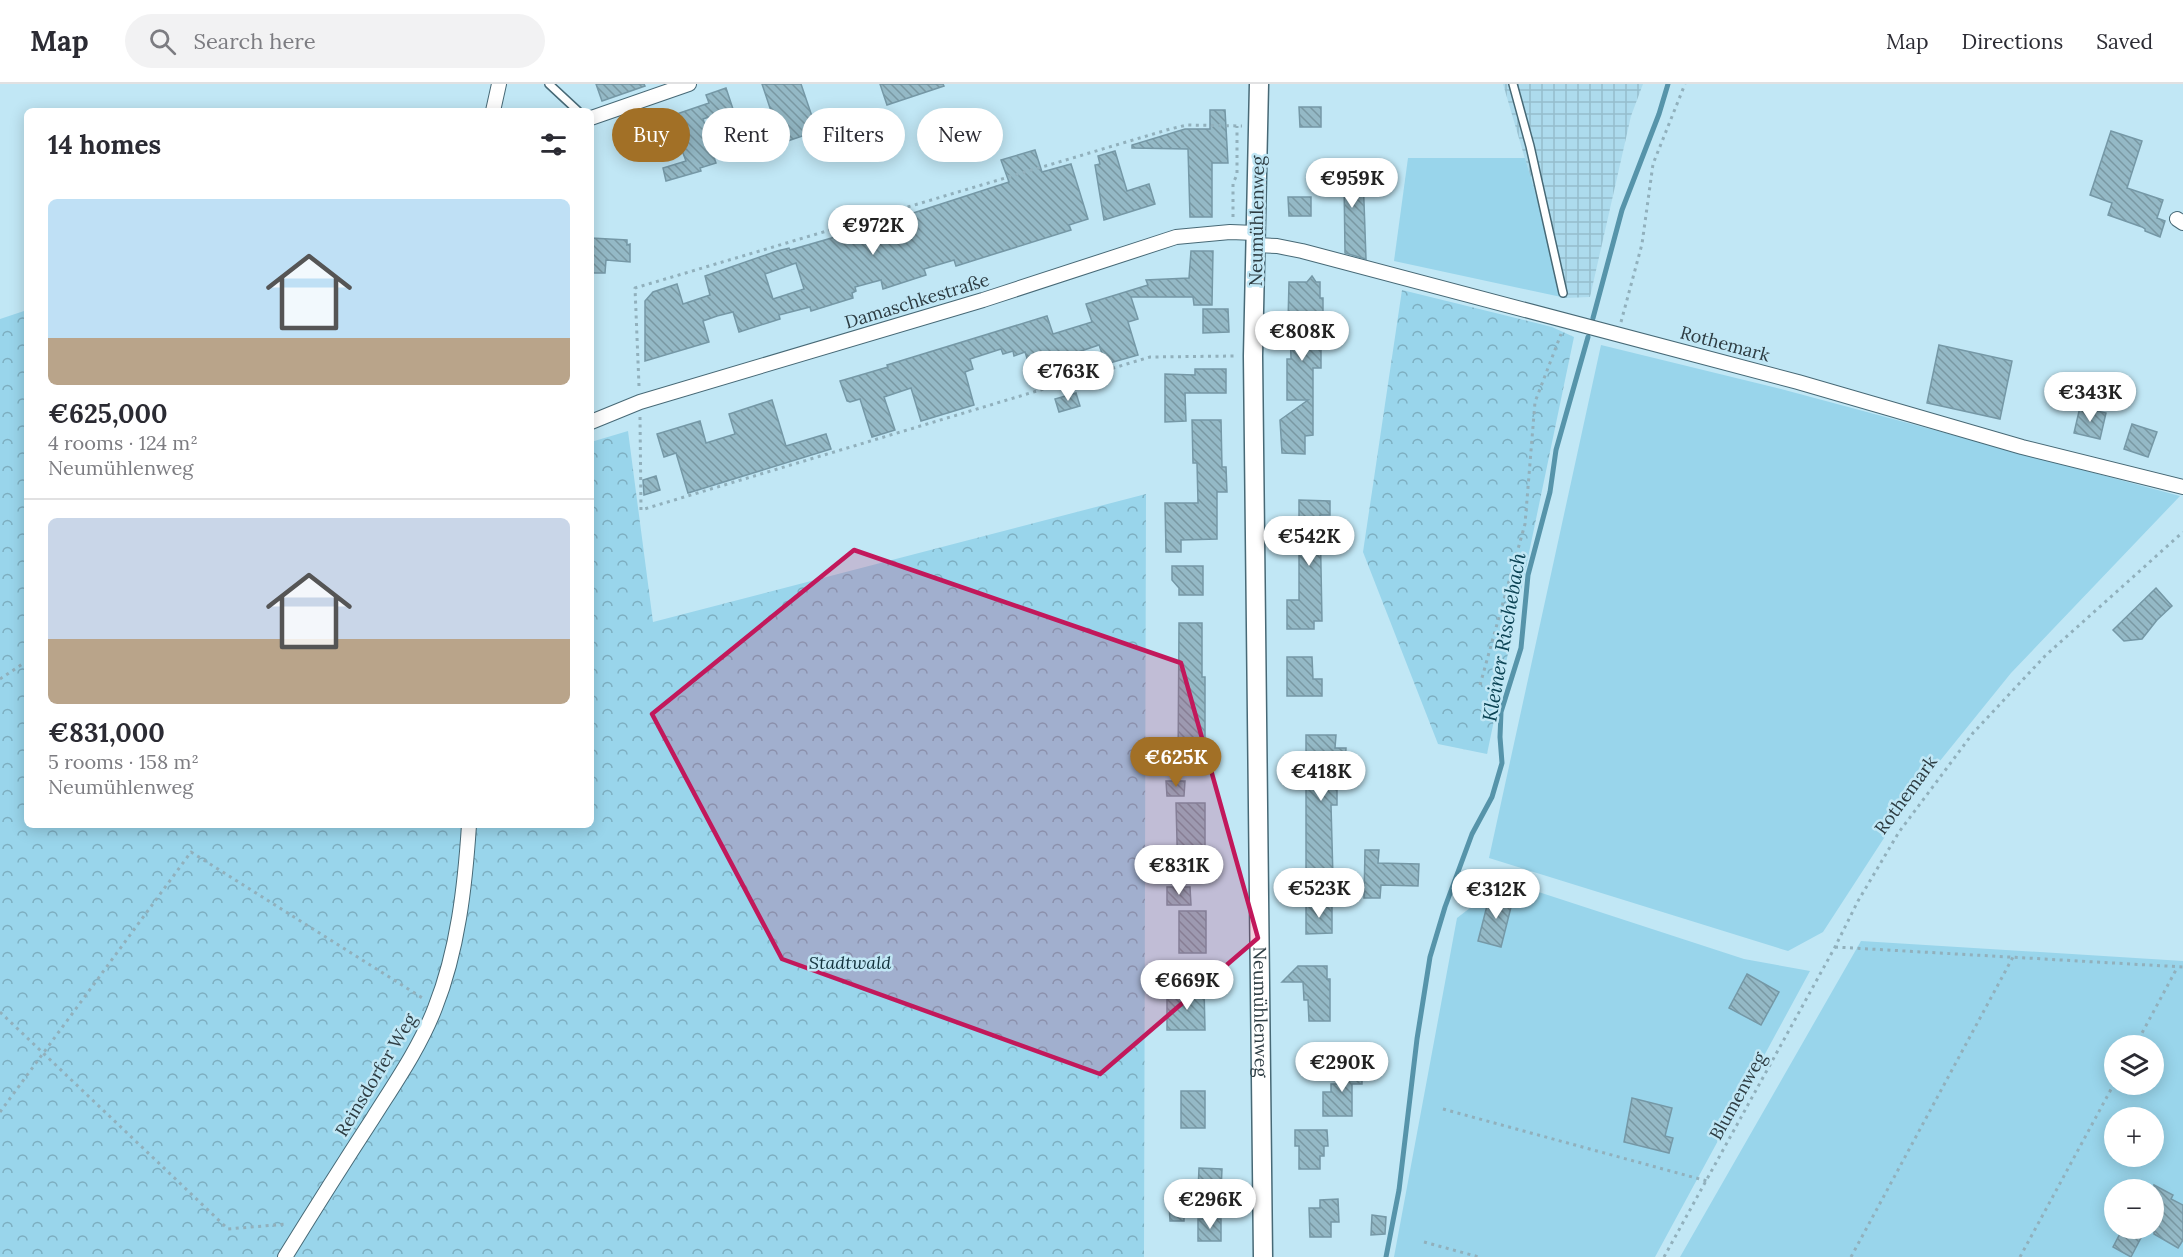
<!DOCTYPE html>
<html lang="en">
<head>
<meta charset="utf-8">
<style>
  :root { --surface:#fff; --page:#f2f2f3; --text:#2b2b33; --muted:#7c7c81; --line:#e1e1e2; --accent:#a27026 }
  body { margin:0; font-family:Lora,serif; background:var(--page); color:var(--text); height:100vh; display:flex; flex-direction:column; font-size:22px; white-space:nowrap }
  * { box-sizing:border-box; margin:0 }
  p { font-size:20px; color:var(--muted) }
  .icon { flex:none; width:33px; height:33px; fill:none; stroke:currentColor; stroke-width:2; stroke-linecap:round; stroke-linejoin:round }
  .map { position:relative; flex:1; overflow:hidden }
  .drawer { position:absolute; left:24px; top:24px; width:570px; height:720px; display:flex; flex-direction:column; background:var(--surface); border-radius:9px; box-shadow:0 3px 15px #0003 }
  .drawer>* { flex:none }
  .guide { position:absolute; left:612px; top:24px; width:570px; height:54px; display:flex; gap:12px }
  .controls { position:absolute; left:2104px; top:951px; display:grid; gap:12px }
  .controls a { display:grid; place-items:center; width:60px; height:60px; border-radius:50%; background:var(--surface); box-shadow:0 3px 15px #0003; font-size:30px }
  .price { position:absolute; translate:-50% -51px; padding:0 14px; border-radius:21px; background:#fff; color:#222; font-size:20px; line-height:39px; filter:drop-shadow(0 2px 3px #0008) }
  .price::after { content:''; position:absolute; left:50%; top:36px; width:18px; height:14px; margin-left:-9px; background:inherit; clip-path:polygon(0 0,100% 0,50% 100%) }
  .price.current { background:var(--accent); color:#fff }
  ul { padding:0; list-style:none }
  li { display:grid; align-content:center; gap:12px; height:318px; padding:0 24px }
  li+li { border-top:2px solid var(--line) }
  li span { display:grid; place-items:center; height:186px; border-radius:9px; color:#555 }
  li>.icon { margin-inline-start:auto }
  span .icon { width:108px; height:108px; fill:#fffc; stroke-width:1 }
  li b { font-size:26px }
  h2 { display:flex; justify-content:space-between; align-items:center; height:72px; padding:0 24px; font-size:26px }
  .pill { padding:0 21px; border-radius:27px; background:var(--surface); box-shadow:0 3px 15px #0003; font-size:21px; line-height:54px }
  .pill.current { background:var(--accent); color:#fff }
  header { display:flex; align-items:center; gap:36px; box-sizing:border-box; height:84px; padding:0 30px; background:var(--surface); border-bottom:2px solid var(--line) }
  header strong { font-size:28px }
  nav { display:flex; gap:33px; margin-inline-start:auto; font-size:21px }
  .search { width:420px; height:54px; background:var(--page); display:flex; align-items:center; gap:15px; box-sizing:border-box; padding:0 21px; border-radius:33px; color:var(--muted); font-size:22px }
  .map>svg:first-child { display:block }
  .industrial { fill:url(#industrial-grid) }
  .green { fill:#99d5eb; fill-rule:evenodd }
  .forest { fill:url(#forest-crowns) }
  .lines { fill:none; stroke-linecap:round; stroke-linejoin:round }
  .stream { stroke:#5694aa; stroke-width:5 }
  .building { fill:url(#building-back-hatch); stroke:#7598a6; stroke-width:1.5; fill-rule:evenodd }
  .service-casing { stroke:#476976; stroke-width:10 }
  .minor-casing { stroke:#476976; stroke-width:16 }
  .tertiary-casing { stroke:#476976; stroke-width:21 }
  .path { stroke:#91b0bc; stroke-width:3; stroke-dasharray:3 4.5; stroke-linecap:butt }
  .service { stroke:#fff; stroke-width:7 }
  .minor { stroke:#fff; stroke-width:14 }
  .tertiary { stroke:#fff; stroke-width:18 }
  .marked { fill:#c2185b; fill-opacity:0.2; stroke:#c2185b; stroke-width:4.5; stroke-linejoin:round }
  .labels { text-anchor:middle; stroke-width:5; stroke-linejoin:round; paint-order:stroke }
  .street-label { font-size:18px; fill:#2d3c42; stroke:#c1e7f5 }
  .park-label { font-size:18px; font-style:italic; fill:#13323d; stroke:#c1e7f5 }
  .water-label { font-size:20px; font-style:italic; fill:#0b4354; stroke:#c1e7f5 }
</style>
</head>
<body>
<header>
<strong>Map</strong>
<div class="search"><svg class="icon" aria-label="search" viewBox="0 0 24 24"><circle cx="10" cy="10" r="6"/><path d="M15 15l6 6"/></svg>Search here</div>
<nav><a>Map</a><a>Directions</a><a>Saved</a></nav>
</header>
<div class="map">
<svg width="2183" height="1173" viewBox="0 0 2183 1173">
  <defs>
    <pattern id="industrial-grid" width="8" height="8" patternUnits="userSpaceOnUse" patternTransform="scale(1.5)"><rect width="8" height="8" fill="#addbed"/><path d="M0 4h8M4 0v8" fill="none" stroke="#95bdcc"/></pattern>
    <pattern id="forest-crowns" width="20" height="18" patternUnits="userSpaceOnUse" patternTransform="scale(1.5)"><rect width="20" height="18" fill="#99d5eb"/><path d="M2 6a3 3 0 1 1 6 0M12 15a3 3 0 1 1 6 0" fill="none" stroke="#7daec0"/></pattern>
    <pattern id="building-back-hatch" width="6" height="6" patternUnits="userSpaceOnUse" patternTransform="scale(1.5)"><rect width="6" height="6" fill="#94b9c6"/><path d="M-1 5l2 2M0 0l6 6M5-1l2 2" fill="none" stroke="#7998a2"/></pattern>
  </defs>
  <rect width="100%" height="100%" fill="#c1e7f5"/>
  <polygon class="industrial" points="1503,0 1643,0 1631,32 1590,213 1566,214"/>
  <g class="green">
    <polygon points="1408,74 1525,74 1566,214 1394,177"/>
    <polygon points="1601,261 1781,305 2180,412 2011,589 1910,714 1823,848 1788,867 1489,774"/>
    <polygon points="1505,797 1744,875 1810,887 1655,1173 1394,1173 1457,834"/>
    <path d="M 1861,857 L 2183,877 L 2183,1173 L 1680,1173 ZM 2115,962 L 2154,962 L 2154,1000 L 2115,1000 ZM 2115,1034 L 2154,1034 L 2154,1072 L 2115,1072 ZM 2115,1106 L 2154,1106 L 2154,1144 L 2115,1144 Z"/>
  </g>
  <g class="forest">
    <polygon points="1402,206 1552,243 1574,253 1487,670 1438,660 1363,468"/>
    <polygon points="27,226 27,741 591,741 591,358 628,347 653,538 1146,410 1144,1173 0,1173 0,235"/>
  </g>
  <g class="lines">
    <g class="stream">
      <polyline points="1593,234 1622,126 1659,30 1668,0"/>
      <polyline points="1386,1173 1399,1106 1417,955 1430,873 1445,823 1472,750 1492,713 1502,679 1500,653 1501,628 1521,564 1528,491 1550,408 1556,366 1588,253"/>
    </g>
  </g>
  <g class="building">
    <polygon points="596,0 644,0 645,2 602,17"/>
    <polygon points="762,0 801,0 817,47 770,63 760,34 772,30"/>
    <polygon points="880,0 943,0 944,2 887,21"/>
    <polygon points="726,4 733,25 703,35 706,44 704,44 716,79 700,84 701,87 666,97 663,84 686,77 676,51 668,54 662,35 709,19 706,11"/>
    <polygon points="1299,23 1321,23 1321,43 1300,43"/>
    <polygon points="1210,26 1225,26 1228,79 1212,79 1212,133 1190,133 1188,65 1132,64 1132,61 1185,45 1210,45"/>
    <polygon points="2111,47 2142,57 2127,104 2163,116 2157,134 2165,137 2160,153 2145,147 2145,145 2142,143 2108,131 2112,119 2090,111"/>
    <path d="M 1035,66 L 1042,88 L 1071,80 L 1088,135 L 1069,141 L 1071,146 L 956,182 L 954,176 L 924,185 L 926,191 L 883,205 L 881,196 L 855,203 L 856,207 L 852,209 L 853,214 L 811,227 L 810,223 L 779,231 L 780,235 L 739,248 L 733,228 L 717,232 L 703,237 L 709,258 L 645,277 L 645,217 L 653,208 L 677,200 L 683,220 L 710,211 L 705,192 L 777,167 L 789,164 L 790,166 L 873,142 L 1009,98 L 1001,76 ZM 796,179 L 804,205 L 773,215 L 765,190 Z"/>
    <polygon points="1115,67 1127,107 1149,100 1155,120 1104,136 1095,81 1100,80 1098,72"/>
    <polygon points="1326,78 1344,78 1344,90 1363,90 1366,175 1345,169 1344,95 1326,95"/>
    <polygon points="1288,113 1311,113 1311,132 1289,132"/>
    <polygon points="591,154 627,156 627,161 630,160 630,178 606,176 605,189 591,189"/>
    <polygon points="1191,167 1213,167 1212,221 1194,221 1193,213 1131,213 1138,235 1128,238 1138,271 1106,280 1099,261 1072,270 1074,276 1053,280 1059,295 1036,302 1025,268 1014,272 1013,267 1003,270 1001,265 970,275 973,285 965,288 974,321 921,337 911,304 884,313 895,346 872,353 860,315 850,318 847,317 840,297 888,283 887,281 1047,232 1053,250 1092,238 1086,220 1148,201 1146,196 1189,194"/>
    <polygon points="1312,192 1316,198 1320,198 1320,214 1323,214 1323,238 1321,238 1321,284 1313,284 1313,351 1305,352 1305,370 1282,369 1280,336 1308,316 1287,316 1287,275 1291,275 1290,238 1288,238 1289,198 1307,198"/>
    <polygon points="1203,225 1228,225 1229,248 1203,249"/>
    <polygon points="1939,261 2012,277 2000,335 1927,319"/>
    <polygon points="1195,285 1226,285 1226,309 1185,309 1186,337 1165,338 1165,290 1195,291"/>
    <polygon points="1076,309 1080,322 1059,328 1055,315"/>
    <polygon points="772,316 786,362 826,350 831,365 688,409 676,369 664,373 657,350 700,337 706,359 735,350 729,330"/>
    <polygon points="2080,323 2106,329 2100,355 2074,349"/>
    <polygon points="1192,336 1221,336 1222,383 1226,383 1227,408 1217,408 1217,455 1181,456 1181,468 1166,468 1165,419 1198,419 1197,379 1193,379"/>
    <polygon points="2132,340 2157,348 2148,373 2124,365"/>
    <polygon points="656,392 660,406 644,411 643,396"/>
    <polygon points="1299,416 1330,417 1330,431 1320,431 1322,537 1314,537 1314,545 1287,545 1287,516 1299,516"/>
    <polygon points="1172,482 1203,482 1203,511 1179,511 1179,504 1172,496"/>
    <polygon points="2156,504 2172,522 2157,536 2142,555 2124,557 2113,546"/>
    <polygon points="1179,539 1202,539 1202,593 1205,593 1205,683 1178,683"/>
    <polygon points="1287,573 1312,573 1313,595 1322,595 1322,612 1287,612"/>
    <polygon points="1306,651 1336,651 1335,664 1346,664 1345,686 1337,686 1337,721 1331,721 1333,794 1306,793"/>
    <polygon points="1166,697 1185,697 1184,712 1167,712"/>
    <polygon points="1176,719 1205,719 1205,795 1178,795"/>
    <polygon points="1365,766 1379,766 1378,779 1419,780 1418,802 1381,801 1380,814 1364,814"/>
    <polygon points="1167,803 1190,803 1191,821 1167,821"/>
    <polygon points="1490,810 1513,815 1501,863 1478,857"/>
    <polygon points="1306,821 1332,821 1332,849 1306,850"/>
    <rect x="1179" y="827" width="27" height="42"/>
    <polygon points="1298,882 1327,882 1327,895 1330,895 1330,937 1309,937 1308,916 1304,916 1303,898 1282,898"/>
    <polygon points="1747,890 1779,908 1761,941 1729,924"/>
    <polygon points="1183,903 1204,903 1205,946 1167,946 1167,915 1183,913"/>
    <polygon points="1338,983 1362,984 1362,1000 1352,1000 1352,1032 1323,1032 1323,1008 1331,1008 1331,1000 1338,1000"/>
    <rect x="1181" y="1007" width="24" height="37"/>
    <polygon points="1632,1014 1672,1024 1665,1052 1673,1054 1669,1069 1624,1058"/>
    <polygon points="1295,1046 1327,1046 1328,1062 1324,1062 1324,1072 1320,1072 1320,1085 1299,1085 1299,1062 1295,1062"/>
    <polygon points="1199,1084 1222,1085 1221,1107 1198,1107"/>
    <polygon points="2154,1101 2173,1111 2171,1115 2183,1121 2183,1156 2178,1164 2154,1150"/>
    <polygon points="1338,1115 1339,1138 1331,1138 1331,1153 1310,1153 1309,1124 1320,1124 1320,1116"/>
    <polygon points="1184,1119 1184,1137 1170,1137 1169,1120"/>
    <polygon points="1372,1131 1386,1133 1385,1150 1371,1151"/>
    <rect x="1198" y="1135" width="23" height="22"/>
    <polygon points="2123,1144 2146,1144 2131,1173 2113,1163"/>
  </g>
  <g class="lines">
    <g class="service-casing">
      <g id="service">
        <polyline points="549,0 578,27"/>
        <polyline points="1513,0 1530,62 1563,209"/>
      </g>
    </g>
    <g class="minor-casing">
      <g id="minor">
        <polyline points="493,27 499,0"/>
        <polyline points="591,34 689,0"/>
        <polyline points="2177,135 2183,139"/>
        <polyline points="1256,161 1277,162 1302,167 1798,298 2022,363 2183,403"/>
        <polyline points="591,338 640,318 983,216 1176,153 1230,148 1256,149"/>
        <path d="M 285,1173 C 314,1126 343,1080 373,1034 C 395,999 420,963 435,924 C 458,866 465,802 469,741"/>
      </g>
    </g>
    <g class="tertiary-casing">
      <g id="tertiary">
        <path id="s1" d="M 1259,0 L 1253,272 L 1263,1173"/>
      </g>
    </g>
    <g class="path">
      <polyline points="1233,133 1233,99 1237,91 1237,42"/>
      <polyline points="1621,238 1642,160 1653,80 1685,0"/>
      <polyline points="639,302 635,204 1170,45 1187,41 1242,42"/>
      <polyline points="640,333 641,426 1150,273 1235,272"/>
      <polyline points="0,595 27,577"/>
      <polyline points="1480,601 1525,440 1535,318 1561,250"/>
      <polyline points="1835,863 2183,883"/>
      <polyline points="0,928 228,1145 287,1140"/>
      <polyline points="2135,962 2177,884"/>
      <polyline points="1443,1025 1707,1097"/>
      <polyline points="0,1028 191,768 424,915"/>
      <polyline points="1424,1158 1479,1173"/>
      <polyline points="1664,1173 1835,863 1858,817 1899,748 1973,649 2045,572 2183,448"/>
      <polyline points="1851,1173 2013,873"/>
      <polyline points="2020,1173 2115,998"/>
    </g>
    <use href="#service" class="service"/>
    <use href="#minor" class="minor"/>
    <use href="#tertiary" class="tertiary"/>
  </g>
  <path class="marked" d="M 854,466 L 1181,579 L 1258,854 L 1100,990 L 782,875 L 652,630 Z"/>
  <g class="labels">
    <g class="street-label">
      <text transform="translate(1257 137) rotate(-89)" y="6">Neumühlenweg</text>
      <text transform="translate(917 217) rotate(-17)" y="6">Damaschkestraße</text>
      <text transform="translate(1725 260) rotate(15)" y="6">Rothemark</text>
      <text transform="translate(1906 711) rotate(-54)" y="6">Rothemark</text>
      <text dy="6" stroke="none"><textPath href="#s1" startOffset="928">Neumühlenweg</textPath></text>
      <text transform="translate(376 991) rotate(-59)" y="6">Reinsdorfer Weg</text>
      <text transform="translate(1738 1012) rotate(-61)" y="6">Blumenweg</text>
    </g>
    <g class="park-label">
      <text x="850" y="885">Stadtwald</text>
    </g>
    <g class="water-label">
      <text transform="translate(1504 553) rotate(-80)" y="7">Kleiner Rischebach</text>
    </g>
  </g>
</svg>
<div class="controls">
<a><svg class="icon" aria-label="layers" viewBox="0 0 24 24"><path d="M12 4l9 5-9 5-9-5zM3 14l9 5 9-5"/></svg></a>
<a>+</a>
<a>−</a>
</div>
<b class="price" style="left:1352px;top:125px">€959K</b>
<b class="price" style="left:873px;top:172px">€972K</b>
<b class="price" style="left:1302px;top:278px">€808K</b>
<b class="price" style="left:1068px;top:318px">€763K</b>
<b class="price" style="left:2090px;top:339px">€343K</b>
<b class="price" style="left:1309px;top:483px">€542K</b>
<b class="price current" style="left:1176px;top:704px">€625K</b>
<b class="price" style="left:1321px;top:718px">€418K</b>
<b class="price" style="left:1179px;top:812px">€831K</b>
<b class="price" style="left:1319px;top:835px">€523K</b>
<b class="price" style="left:1496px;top:836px">€312K</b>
<b class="price" style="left:1187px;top:927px">€669K</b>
<b class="price" style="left:1342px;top:1009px">€290K</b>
<b class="price" style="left:1210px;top:1146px">€296K</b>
<div class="guide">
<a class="pill current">Buy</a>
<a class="pill">Rent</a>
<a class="pill">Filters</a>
<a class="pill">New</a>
</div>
<section class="drawer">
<h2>14 homes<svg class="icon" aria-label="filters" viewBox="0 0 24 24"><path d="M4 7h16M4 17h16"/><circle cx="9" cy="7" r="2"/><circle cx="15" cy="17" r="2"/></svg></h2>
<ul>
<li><span style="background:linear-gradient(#bfe0f5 75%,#b9a48a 0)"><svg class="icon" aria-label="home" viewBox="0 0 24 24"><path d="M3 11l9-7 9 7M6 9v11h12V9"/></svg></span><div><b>€625,000</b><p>4 rooms · 124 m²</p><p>Neumühlenweg</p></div></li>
<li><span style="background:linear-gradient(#c9d6e8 65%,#b9a48a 0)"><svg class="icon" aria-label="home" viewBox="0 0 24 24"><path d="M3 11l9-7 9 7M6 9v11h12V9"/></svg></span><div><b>€831,000</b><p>5 rooms · 158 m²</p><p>Neumühlenweg</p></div></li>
</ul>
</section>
</div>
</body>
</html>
